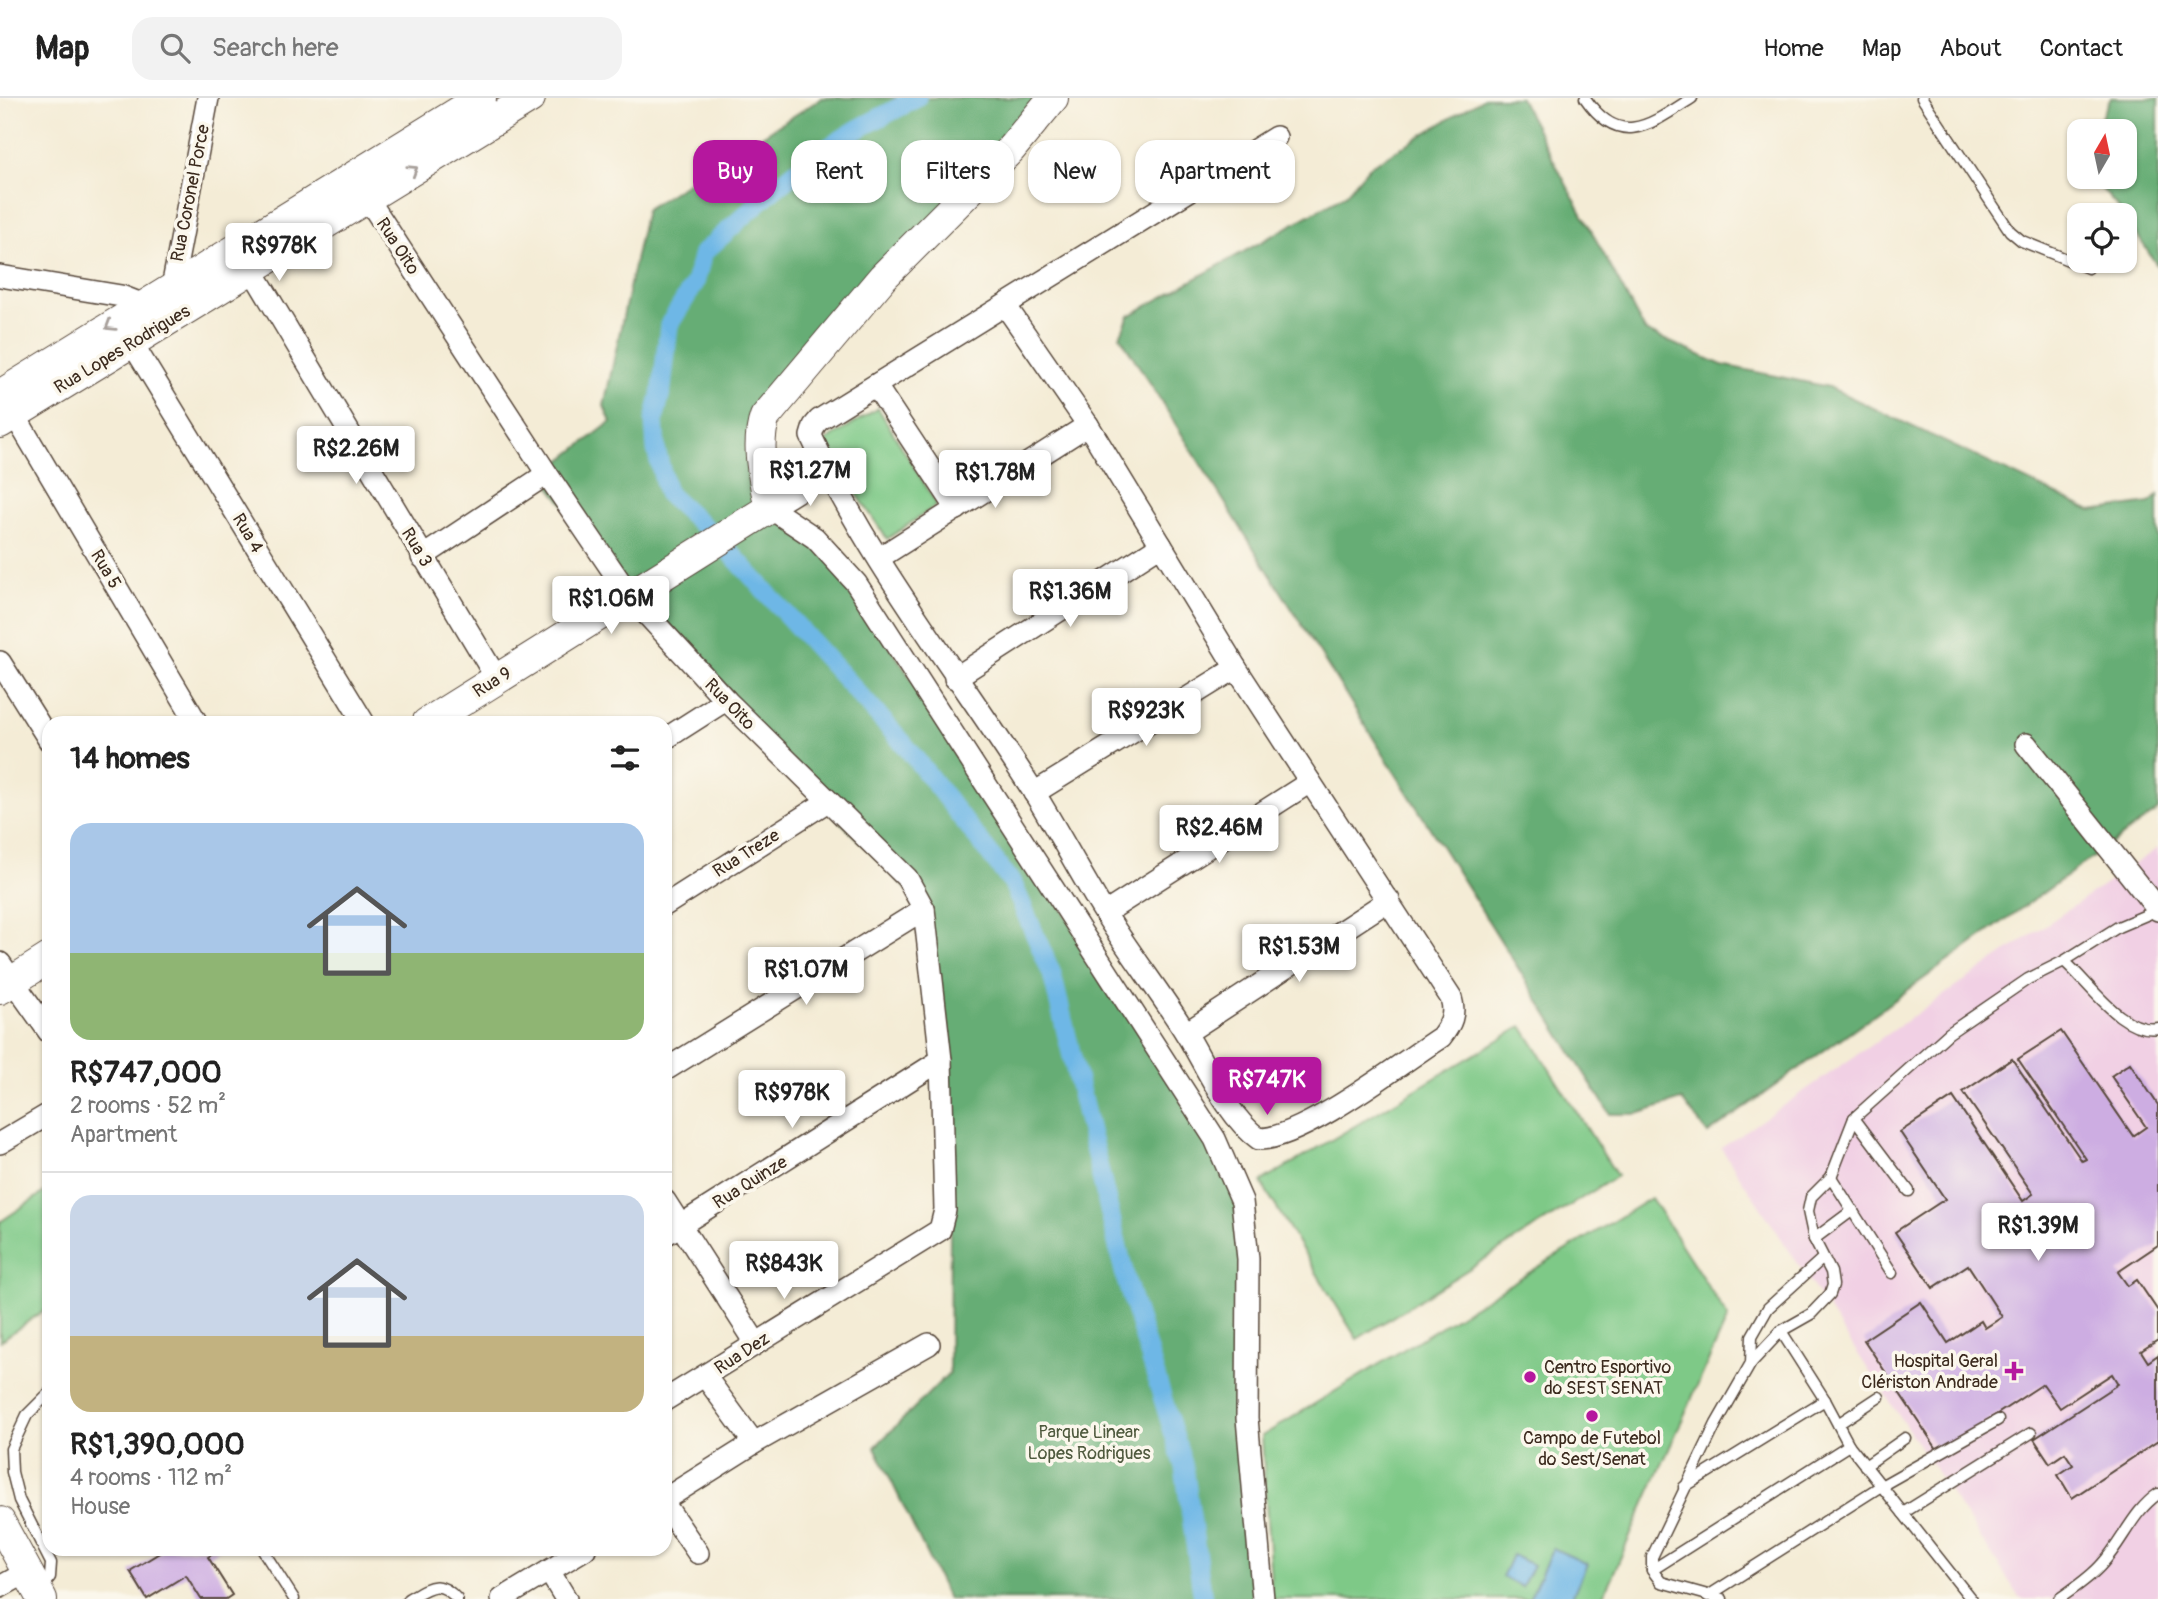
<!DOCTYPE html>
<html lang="en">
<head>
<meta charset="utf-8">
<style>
  :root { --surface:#fff; --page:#f2f2f2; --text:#222; --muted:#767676; --line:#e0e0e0; --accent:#b5179e }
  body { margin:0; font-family:Pangolin,sans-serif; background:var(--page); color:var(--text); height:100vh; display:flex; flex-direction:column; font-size:26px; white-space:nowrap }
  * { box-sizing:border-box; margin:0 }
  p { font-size:23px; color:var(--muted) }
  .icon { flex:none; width:38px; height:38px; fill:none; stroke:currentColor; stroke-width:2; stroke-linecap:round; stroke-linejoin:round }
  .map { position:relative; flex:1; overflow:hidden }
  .details { position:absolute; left:42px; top:618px; width:630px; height:840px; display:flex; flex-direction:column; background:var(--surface); border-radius:21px; box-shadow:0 2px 5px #0004 }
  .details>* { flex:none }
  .top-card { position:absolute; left:693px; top:42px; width:665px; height:63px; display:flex; gap:14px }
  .needle { width:46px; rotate:9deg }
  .fabs { position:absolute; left:2067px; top:21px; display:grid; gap:14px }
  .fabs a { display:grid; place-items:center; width:70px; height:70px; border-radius:14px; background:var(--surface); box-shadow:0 2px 5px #0004; font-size:35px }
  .price { position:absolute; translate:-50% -60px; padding:0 16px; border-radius:7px; background:#fff; color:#222; font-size:23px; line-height:46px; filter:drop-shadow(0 2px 4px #0008) }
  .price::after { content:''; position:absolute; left:50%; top:42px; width:21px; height:16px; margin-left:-10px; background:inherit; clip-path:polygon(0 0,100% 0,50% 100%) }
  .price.selected { background:var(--accent); color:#fff }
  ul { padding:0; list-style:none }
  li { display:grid; align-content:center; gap:14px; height:371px; padding:0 28px }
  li+li { border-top:2px solid var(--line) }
  li span { display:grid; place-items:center; height:217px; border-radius:21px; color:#555 }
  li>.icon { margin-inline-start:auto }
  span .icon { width:126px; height:126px; fill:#fffc; stroke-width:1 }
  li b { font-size:30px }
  h2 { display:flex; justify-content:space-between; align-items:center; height:84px; padding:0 28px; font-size:30px }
  .tag { padding:0 24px; border-radius:21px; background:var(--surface); box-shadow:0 2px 5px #0004; font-size:24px; line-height:63px }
  .tag.selected { background:var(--accent); color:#fff }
  header { display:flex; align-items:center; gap:42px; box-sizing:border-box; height:98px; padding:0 35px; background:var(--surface); border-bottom:2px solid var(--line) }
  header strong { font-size:33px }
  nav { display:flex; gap:38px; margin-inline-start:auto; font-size:24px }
  .search { width:490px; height:63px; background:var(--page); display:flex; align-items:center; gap:18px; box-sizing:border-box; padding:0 24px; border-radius:21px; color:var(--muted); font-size:26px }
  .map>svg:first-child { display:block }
  .built { fill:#f1d0e4 }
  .green { fill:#7ec987; stroke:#5c7a52; stroke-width:2 }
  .forest { fill:#66ad74; stroke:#506c49; stroke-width:2 }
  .water { fill:#6eb7e6; stroke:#547082; stroke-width:2 }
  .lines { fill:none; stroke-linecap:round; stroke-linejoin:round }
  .canal { stroke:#6eb7e6; stroke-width:19 }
  .building { fill:#cdade2 }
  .lane-casing { stroke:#57473a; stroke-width:13 }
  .street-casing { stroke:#57473a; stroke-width:24 }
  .secondary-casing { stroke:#57473a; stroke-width:32 }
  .lane { stroke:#fff; stroke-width:10 }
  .street { stroke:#fff; stroke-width:21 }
  .secondary { stroke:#fff; stroke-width:30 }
  .oneway { stroke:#a79f9a }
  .poi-dot { fill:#b5179e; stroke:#fbf7ec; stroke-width:2.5 }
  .labels { text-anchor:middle; stroke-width:7; stroke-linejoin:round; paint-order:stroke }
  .street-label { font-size:18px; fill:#3b2a1e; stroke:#fbf7ec }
  .poi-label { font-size:18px; fill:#3b2a1e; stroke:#fbf7ec; text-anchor:end }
  .park-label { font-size:18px; fill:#4f5a3e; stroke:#fbf7ec }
</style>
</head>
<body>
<header>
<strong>Map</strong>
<div class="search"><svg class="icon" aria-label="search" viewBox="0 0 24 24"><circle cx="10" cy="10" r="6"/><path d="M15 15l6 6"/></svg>Search here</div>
<nav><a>Home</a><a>Map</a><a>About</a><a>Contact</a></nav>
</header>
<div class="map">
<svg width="2158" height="1501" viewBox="0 0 2158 1501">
  <rect width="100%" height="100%" fill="#fbf7ec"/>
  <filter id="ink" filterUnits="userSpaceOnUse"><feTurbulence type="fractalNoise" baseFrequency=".0143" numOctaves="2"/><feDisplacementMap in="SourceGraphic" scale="14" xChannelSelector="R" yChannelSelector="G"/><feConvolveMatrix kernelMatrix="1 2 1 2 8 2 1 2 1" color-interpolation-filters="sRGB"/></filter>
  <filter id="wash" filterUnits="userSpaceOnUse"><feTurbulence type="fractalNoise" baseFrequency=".00686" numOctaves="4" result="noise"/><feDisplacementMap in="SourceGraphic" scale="28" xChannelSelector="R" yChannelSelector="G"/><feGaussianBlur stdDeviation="1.57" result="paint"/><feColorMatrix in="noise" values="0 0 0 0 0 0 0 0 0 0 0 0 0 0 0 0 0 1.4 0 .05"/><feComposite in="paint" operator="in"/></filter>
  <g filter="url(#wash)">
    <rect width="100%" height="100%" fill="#f4ecd6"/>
    <polygon class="built" points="2158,750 2158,1496 2152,1501 2021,1501 1721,1050"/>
    <g class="green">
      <polygon points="878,310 937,407 887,441 823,345"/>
      <polygon points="1522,928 1617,1078 1357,1241 1261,1084"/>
      <polygon points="49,1091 49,1209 0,1243 0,1124"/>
      <polygon points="1651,1100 1728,1219 1602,1501 1272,1501 1262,1338"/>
    </g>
    <g class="forest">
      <polygon points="822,0 1059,0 768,317 768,393 816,436 1215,1043 1240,1105 1258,1501 948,1501 875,1349 949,1275 950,1125 927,812 723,604 541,378 611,324 604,308 646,111"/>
      <polygon points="1484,0 1520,0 1645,233 1722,267 1829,289 2091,413 2150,405 2158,397 2158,712 1708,1036 1682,1002 1637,1016 1610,1016 1120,238 1129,218 1345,97 1369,69"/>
      <polygon points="2111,0 2158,0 2158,169 2124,117 2092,79 2124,79 2124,33 2094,33"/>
    </g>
    <g class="water">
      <polygon points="1553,1450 1587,1466 1571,1501 1529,1501"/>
      <polygon points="1512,1457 1533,1467 1522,1489 1502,1479"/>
    </g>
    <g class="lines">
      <g class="canal">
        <polyline points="708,432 667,395 656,351 654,323 662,290 669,227 695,185 703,155 775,90 816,57 856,32 917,0"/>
        <polyline points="728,452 904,646 1013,786 1052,876 1126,1182 1184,1369 1203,1501"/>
      </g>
    </g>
    <g id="blocks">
      <g class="building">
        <polygon points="2061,933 2133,1038 2146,1029 2111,978 2130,965 2158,1007 2158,1147 2118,1174 2128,1188 2137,1182 2158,1213 2158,1242 2141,1253 2148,1264 2158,1257 2158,1343 2072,1400 2058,1377 2073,1367 2065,1355 2050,1365 2034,1341 2118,1286 2112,1276 2060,1310 2043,1286 1939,1354 1864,1242 1921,1204 1948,1245 1981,1223 1985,1230 2002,1219 1968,1167 1933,1190 1895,1134 1945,1101 1900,1034 1953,999 2023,1103 2033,1096 1963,994 2012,961 2082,1063 2086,1061 2018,961"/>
        <polygon points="166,1451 221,1451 208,1459 232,1497 226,1501 201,1501 186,1477 147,1501 130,1473"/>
      </g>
    </g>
  </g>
  <g filter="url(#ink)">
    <use href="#blocks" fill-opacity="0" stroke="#57473a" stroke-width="2"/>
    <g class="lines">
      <g class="lane-casing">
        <g id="lane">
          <path d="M 1585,0 C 1620,51 1650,27 1692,0"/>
          <polyline points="1922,0 2010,133 2022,143 2088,170"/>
          <polyline points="2064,863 2118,829 2158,812"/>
          <polyline points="1854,1020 1909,1093"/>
          <polyline points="1831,1079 1892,1175"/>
          <polyline points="1814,1141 1853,1112"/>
          <polyline points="1781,1233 1825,1302 1849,1347 1971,1501"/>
          <polyline points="1751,1265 1752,1238 1768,1210 1823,1160"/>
          <polyline points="1838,1326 1879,1299"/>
          <polyline points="1865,1368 1905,1340"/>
          <polyline points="1684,1389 1825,1302"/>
          <polyline points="1903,1415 2031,1335"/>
          <polyline points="262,1451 294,1501"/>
          <polyline points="1652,1472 1849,1347"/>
          <polyline points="39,1492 50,1479 51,1465 19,1402 12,1374 11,1351 27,1317 49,1295"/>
          <polyline points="1708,1498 1881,1388 1998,1322"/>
          <path d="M 408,1501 C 429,1489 439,1480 457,1501"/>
          <path d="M 1722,1501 L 1661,1484 L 1652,1472 L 1652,1459 L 1716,1326 L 1751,1265 L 1781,1233 L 1811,1216 L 1830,1196 L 1833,1187 L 1831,1174 L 1814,1141 L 1808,1113 L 1811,1099 L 1831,1079 L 1854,1020 L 1949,935 L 2028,881 L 2064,863 C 2089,884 2122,937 2158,930"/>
          <path d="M 2059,1501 C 2074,1490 2090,1480 2102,1466 C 2123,1443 2133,1413 2158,1396"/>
        </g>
      </g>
      <g class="street-casing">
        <g id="street">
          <polyline points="368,101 547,376 629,497 726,602 907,780 924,811 941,962 945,1112 940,1132 665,1302"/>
          <polyline points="252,172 497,581"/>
          <polyline points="0,178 121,198 144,207"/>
          <polyline points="172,190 208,0"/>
          <path d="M 1005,207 L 1088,327 L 1236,570 L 1451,900 C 1456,916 1451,926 1441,939 C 1401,965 1303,1041 1259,1041 C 1227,1018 1207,970 1187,937 C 1161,895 1130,856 1104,814 C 1080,775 1059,735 1035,696 C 960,577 870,466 811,338 L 814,328 L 819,322 L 1276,39"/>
          <polyline points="132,245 364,625"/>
          <polyline points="876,288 957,411"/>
          <polyline points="14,316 197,625"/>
          <polyline points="828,374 770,410 815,440 856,485 1215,1041 1242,1103 1248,1161 1247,1320 1263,1501"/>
          <polyline points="422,459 547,376"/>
          <polyline points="879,460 1088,327"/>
          <polyline points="0,564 49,642"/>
          <polyline points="955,580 1161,447"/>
          <polyline points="665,641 726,602"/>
          <polyline points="2026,646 2158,812"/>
          <polyline points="1034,695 1236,570"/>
          <polyline points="665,807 828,703"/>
          <polyline points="1105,815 1310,684"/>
          <polyline points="0,865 49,934"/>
          <polyline points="1186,935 1389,802"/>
          <polyline points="665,972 924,811"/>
          <polyline points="0,1045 49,1016"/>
          <polyline points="665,1103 756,1245"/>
          <polyline points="665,1137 941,962"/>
          <polyline points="705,1278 754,1345"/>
          <polyline points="665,1401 754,1345 929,1246"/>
          <polyline points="665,1407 698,1455"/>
          <polyline points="549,1473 566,1501"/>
          <polyline points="0,1489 27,1474"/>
          <polyline points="502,1501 585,1451"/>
        </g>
      </g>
      <g class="secondary-casing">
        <g id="secondary">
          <polyline points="0,297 481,0"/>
          <polyline points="0,325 530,0"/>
          <path d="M 427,625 L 770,410 C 764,383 755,347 765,319 L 883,179 L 1010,52 L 1053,0"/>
          <polyline points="0,891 49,860"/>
          <polyline points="0,1424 42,1501"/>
        </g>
      </g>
      <use href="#lane" class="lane"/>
      <use href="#street" class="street"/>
      <use href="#secondary" class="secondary"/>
    </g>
    <defs><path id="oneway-chevron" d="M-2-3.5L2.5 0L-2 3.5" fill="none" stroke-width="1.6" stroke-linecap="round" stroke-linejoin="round" transform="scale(1.75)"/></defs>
    <g class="oneway">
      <use href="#oneway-chevron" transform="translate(413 72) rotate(-32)"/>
      <use href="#oneway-chevron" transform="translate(110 228) rotate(148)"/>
    </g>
  </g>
  <g class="poi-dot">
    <path d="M2010.5 1262.5h7v7h7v7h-7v7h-7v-7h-7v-7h7z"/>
    <circle cx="1530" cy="1279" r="7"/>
    <circle cx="1592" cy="1318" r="7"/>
  </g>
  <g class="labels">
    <g class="street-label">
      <text transform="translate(190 95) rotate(-79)" y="6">Rua Coronel Porce</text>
      <text transform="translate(398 148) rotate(57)" y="6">Rua Oito</text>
      <text transform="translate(122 251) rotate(-31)" y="6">Rua Lopes Rodrigues</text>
      <text transform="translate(248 435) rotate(59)" y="6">Rua 4</text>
      <text transform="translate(417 449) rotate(59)" y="6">Rua 3</text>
      <text transform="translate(106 471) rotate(59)" y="6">Rua 5</text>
      <text transform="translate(492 584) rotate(-32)" y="6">Rua 9</text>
      <text transform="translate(730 606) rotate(46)" y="6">Rua Oito</text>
      <text transform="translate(746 755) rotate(-32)" y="6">Rua Treze</text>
      <text transform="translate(750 1084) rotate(-32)" y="6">Rua Quinze</text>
      <text transform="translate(742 1255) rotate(-33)" y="6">Rua Dez</text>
    </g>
    <g class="poi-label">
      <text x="1998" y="1269">Hospital Geral<tspan x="1998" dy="21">Clériston Andrade</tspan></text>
      <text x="1544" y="1275" text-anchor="start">Centro Esportivo<tspan x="1544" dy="21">do SEST SENAT</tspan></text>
      <text x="1592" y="1346" text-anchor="middle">Campo de Futebol<tspan x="1592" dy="21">do Sest/Senat</tspan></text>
    </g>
    <g class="park-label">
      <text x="1089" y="1340">Parque Linear<tspan x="1089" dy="21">Lopes Rodrigues</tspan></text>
    </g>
  </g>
</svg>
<div class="fabs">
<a><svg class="needle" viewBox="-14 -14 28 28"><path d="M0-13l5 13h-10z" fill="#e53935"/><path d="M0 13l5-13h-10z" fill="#767676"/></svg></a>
<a><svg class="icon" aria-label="locate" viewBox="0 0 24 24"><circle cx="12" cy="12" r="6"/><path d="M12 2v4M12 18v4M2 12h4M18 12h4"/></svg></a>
</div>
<b class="price" style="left:279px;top:185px">R$978K</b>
<b class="price" style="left:356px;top:388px">R$2.26M</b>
<b class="price" style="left:810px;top:410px">R$1.27M</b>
<b class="price" style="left:995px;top:412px">R$1.78M</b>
<b class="price" style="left:1070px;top:531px">R$1.36M</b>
<b class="price" style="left:611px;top:538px">R$1.06M</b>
<b class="price" style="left:1146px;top:650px">R$923K</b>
<b class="price" style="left:1219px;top:767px">R$2.46M</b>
<b class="price" style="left:1299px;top:886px">R$1.53M</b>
<b class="price" style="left:806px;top:909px">R$1.07M</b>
<b class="price selected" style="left:1267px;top:1019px">R$747K</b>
<b class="price" style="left:792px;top:1032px">R$978K</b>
<b class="price" style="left:2038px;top:1165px">R$1.39M</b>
<b class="price" style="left:784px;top:1203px">R$843K</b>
<div class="top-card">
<a class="tag selected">Buy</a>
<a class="tag">Rent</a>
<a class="tag">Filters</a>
<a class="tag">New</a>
<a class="tag">Apartment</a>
</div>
<section class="details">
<h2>14 homes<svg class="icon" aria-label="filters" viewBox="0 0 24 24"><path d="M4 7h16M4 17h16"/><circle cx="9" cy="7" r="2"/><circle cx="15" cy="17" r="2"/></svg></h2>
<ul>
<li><span style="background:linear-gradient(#a9c7e8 60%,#8fb573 0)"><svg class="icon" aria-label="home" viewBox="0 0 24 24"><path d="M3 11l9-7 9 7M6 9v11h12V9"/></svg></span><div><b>R$747,000</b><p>2 rooms · 52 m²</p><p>Apartment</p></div></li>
<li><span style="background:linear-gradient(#c9d6e8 65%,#c2b280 0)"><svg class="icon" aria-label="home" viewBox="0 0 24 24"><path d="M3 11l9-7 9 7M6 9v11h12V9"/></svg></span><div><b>R$1,390,000</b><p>4 rooms · 112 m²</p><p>House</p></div></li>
</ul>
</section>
</div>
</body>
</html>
